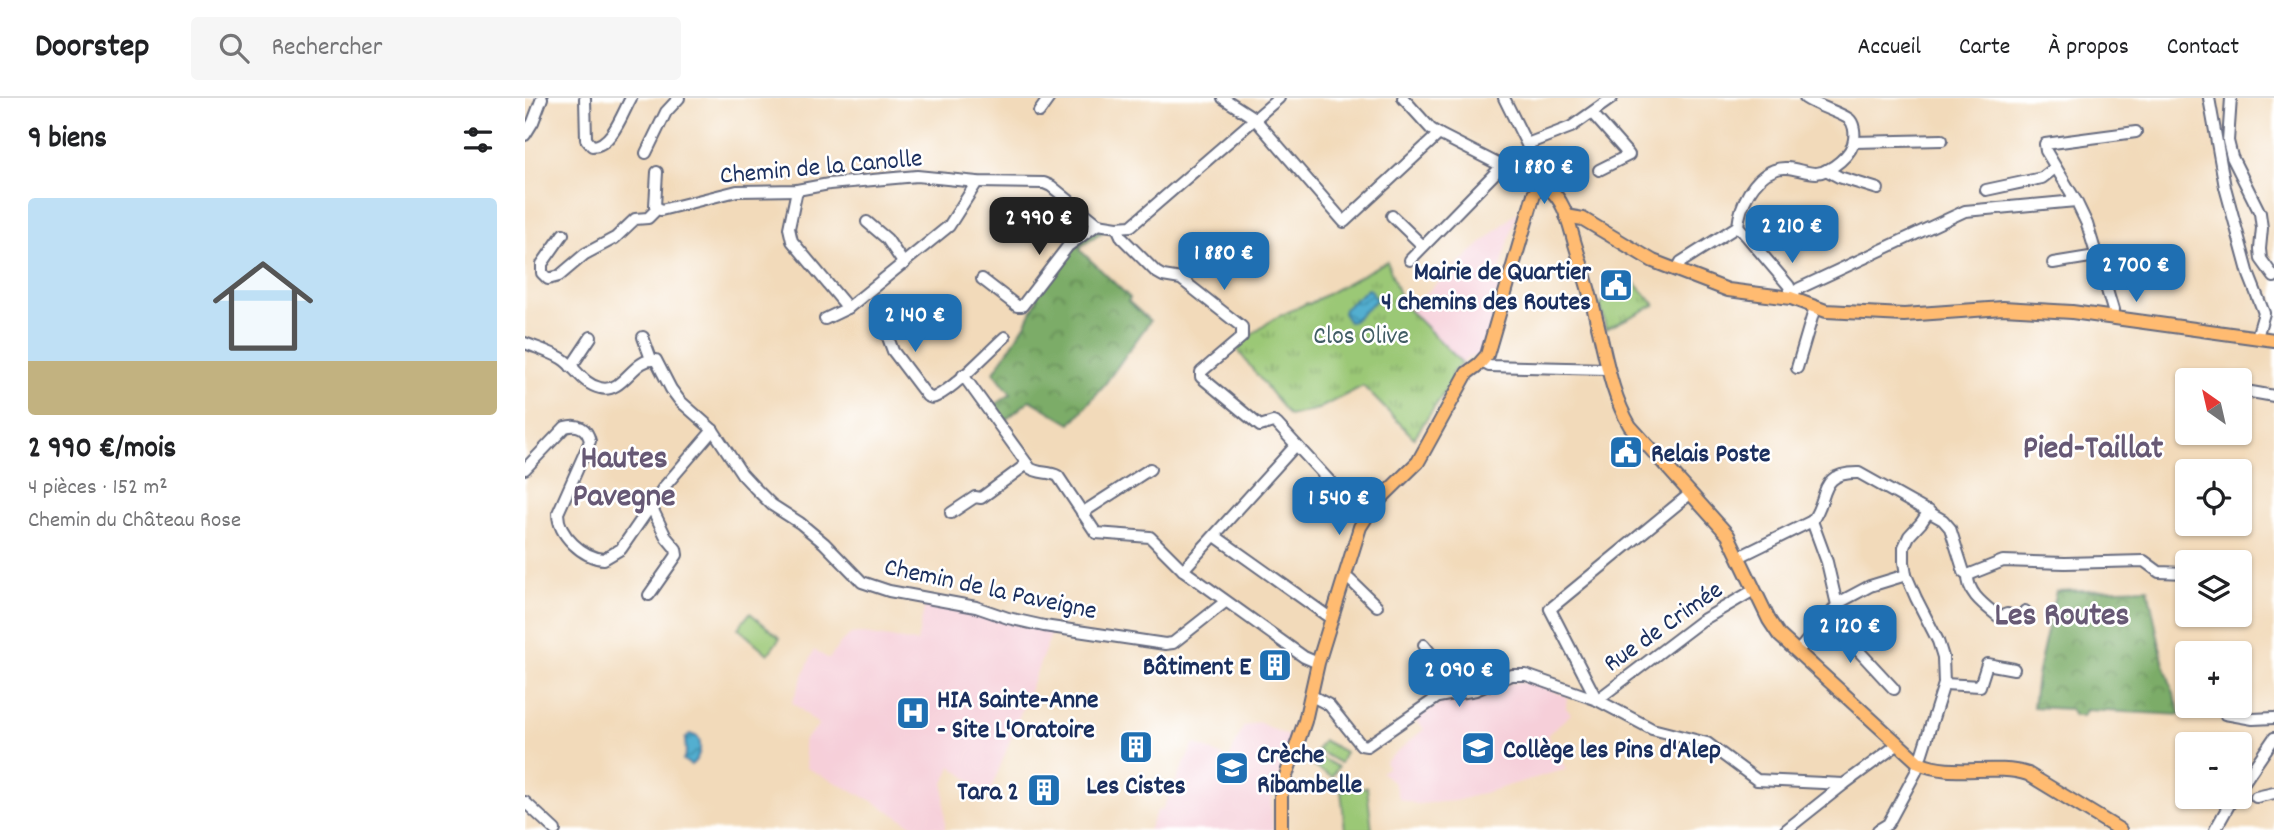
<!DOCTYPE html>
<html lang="fr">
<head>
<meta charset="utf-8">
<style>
  :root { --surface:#fff; --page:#f6f6f6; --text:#202124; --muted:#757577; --line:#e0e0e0; --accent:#1f6fb2 }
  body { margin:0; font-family:Dekko,sans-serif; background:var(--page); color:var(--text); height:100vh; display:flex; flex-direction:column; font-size:26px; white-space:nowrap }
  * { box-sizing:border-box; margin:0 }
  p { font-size:23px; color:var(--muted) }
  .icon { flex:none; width:38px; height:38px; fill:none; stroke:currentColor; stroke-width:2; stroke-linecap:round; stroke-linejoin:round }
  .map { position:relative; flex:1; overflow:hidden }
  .drawer { display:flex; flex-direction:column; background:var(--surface); width:525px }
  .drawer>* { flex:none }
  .needle { width:46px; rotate:326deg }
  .controls { position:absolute; left:1650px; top:270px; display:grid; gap:14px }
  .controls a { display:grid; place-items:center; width:77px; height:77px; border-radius:7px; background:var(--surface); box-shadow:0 2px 5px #0004; font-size:35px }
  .price { position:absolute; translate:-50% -60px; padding:0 16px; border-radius:14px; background:var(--accent); color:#fff; font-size:23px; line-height:46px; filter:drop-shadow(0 2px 4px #0008) }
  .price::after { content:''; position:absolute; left:50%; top:42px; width:21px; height:16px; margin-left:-10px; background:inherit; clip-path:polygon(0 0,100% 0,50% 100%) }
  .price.current { background:#222; color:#fff }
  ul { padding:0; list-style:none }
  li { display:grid; align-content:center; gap:14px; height:371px; padding:0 28px }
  li span { display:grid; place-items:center; height:217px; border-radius:7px; color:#555 }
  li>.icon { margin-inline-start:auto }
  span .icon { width:126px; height:126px; fill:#fffc; stroke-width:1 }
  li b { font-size:30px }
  h2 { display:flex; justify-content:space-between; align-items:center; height:84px; padding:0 28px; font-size:30px }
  header { display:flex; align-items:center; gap:42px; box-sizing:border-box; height:98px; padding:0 35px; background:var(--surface); border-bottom:2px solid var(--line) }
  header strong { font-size:33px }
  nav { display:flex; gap:38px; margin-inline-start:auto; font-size:24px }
  .search { width:490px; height:63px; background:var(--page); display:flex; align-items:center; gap:18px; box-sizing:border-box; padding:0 24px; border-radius:7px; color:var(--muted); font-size:26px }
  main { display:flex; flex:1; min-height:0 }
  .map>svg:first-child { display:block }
  .built { fill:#f6cfd9 }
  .grass { fill:url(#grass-tufts); stroke:#5b7c6a; stroke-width:2 }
  .forest { fill:url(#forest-crowns); stroke:#4c6e62; stroke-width:2 }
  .pitch { fill:#9bc876; stroke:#5b7c6a; stroke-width:2 }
  .water { fill:url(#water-waves); stroke:#366f97; stroke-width:2 }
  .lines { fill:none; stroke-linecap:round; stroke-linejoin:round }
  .minor-casing { stroke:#666b7e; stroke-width:14 }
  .major-casing { stroke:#666b7e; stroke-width:16 }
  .minor { stroke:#fff; stroke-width:10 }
  .major { stroke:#ffbb71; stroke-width:12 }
  .labels { text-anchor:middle; stroke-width:5; stroke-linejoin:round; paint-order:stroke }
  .street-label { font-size:26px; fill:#1b2f5e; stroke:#fff }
  .poi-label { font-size:26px; font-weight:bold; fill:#1b2f5e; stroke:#fff; text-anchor:start }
  .park-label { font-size:26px; fill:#415d65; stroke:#fff }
  .district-label { font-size:33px; font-weight:bold; fill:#675975; stroke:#fff }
</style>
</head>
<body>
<header>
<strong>Doorstep</strong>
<div class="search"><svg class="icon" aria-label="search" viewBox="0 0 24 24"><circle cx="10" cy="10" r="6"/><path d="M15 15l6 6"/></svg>Rechercher</div>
<nav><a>Accueil</a><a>Carte</a><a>À propos</a><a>Contact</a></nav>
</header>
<main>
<section class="drawer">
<h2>9 biens<svg class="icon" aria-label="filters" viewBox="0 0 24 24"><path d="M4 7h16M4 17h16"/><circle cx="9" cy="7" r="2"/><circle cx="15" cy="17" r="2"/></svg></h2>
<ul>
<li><span style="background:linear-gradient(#bfe0f5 75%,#c2b280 0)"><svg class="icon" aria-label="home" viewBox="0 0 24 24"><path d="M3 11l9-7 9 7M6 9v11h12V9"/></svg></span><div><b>2 990 €/mois</b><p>4 pièces · 152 m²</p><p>Chemin du Château Rose</p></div></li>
</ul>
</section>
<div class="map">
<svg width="1749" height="732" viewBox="0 0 1749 732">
  <defs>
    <pattern id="grass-tufts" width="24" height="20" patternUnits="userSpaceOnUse" patternTransform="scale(1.75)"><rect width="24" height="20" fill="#9bc876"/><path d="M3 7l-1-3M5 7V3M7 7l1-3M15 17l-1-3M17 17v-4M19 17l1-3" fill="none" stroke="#7ea364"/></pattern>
    <pattern id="forest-crowns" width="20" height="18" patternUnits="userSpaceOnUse" patternTransform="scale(1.75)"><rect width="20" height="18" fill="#7cac67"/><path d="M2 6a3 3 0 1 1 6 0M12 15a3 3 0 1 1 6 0" fill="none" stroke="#658c58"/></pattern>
    <pattern id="water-waves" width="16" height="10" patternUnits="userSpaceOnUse" patternTransform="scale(1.75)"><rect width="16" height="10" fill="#52afd0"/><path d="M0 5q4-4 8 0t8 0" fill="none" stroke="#438fac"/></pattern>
  </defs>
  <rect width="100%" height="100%" fill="#fff"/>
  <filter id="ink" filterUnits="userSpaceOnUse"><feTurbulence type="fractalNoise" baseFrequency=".0143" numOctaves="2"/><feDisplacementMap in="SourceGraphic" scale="14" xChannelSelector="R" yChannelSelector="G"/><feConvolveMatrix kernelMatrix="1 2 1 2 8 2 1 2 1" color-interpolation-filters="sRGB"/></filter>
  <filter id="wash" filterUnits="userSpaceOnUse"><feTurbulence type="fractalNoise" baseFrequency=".00686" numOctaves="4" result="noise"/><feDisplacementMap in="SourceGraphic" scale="28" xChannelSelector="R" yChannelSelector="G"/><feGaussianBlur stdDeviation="1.57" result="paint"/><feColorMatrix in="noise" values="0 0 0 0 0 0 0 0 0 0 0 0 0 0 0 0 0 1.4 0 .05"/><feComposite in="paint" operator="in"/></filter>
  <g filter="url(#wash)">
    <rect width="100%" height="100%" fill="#f2daba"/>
    <g class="built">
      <polygon points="992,114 974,176 979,182 959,252 954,259 944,259 937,265 883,211"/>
      <polygon points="400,505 418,506 527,534 464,697 426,668 419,686 420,732 395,732 351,705 282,670 278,643 294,627 267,604 289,552 304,561 315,545 326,536 333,535 392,544"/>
      <polygon points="1003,584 1042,598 1041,610 1046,616 1022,637 1041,671 931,703 892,706 874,701 869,685 856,674 863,669 860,664 899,631 890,622 918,603 983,585"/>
      <polygon points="733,624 767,640 754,679 749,689 746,707 748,732 623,732 632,713 637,712 669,645 704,661 718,629"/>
    </g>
    <g class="grass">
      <polygon points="862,163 877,205 937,265 926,275 928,281 889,340 838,288 793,311 764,318 711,250 712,248 748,221 782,205 784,206"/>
      <polygon points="1106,180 1130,207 1081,231 1075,206 1090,197 1092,199 1097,196"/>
    </g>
    <g class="forest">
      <polygon points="579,128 582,131 556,148 556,153 605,200 603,203 625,223 580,286 546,326 505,302 477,325 467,309 486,296 469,274 501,225 513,200 509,197 545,149"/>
      <polygon points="1623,490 1638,563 1656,617 1561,612 1558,618 1549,618 1545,611 1508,609 1512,578 1531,493"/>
    </g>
    <g class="pitch">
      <polygon points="225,515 255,540 243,556 213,530"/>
      <polygon points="798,642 820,654 815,665 792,652"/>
      <polygon points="790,656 813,669 807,679 784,666"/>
      <polygon points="842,689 847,732 820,732 816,692"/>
    </g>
    <g class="water">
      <polygon points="842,191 846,192 851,202 828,223 824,224 818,215 819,211"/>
      <path d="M 165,636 L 173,639 C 178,648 174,661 166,667 L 158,662 L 161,654 L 160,641 Z"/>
    </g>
  </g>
  <g filter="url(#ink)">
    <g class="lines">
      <g class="minor-casing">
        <g id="minor">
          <path d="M 60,0 L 61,41 L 67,48 C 87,48 97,16 106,0"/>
          <polyline points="698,0 729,20 819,124 914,36"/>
          <polyline points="878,0 906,31 914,36 1012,86"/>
          <polyline points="979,0 1019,81"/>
          <polyline points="1684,0 1700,89 1724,177 1739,215 1732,239"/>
          <polyline points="1706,0 1703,43 1707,59 1735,115 1737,130 1735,151 1736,161 1749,179"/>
          <polyline points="514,14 524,0"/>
          <polyline points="1067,15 1104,57 1074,72"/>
          <polyline points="0,37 8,24 17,0"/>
          <polyline points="1329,44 1417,42"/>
          <polyline points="1002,46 1046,29 1087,0"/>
          <polyline points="121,55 141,14 154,0"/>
          <polyline points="1301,72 1314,79 1353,91"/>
          <polyline points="132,74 130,108 136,112 212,93 272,92 304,86 392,78 452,84 519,85 526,88 573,126"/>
          <polyline points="272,92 264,130 267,143 323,210"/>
          <polyline points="1461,92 1517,80 1530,70"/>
          <polyline points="867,118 898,148"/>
          <polyline points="342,124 362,141 379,166"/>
          <path d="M 1213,128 C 1215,107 1228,80 1249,72 C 1263,66 1277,75 1291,75 C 1306,74 1328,56 1329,41 C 1330,35 1329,25 1324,21 C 1316,15 1292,8 1280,0"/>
          <polyline points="1213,128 1264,188 1266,200"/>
          <polyline points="592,129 597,140 631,174 638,178 656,181 717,229 717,239 676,274 676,279 735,328 748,324 752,326 832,413 841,418"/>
          <polyline points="38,136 17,166 17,175 23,181 34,178 60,156 90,140 110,121 123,120 132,111"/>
          <polyline points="885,162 977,68"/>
          <polyline points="1528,165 1571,158"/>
          <polyline points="1152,172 1156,164 1213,128"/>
          <polyline points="457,181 492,208 497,208 543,148 573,126 592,129 606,128 754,0"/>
          <polyline points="1266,200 1269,194 1275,190 1440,113 1551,103"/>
          <polyline points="1587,219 1588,212 1562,126 1551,103 1521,53 1520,46 1611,34"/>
          <polyline points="300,221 323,210 424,128 452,84"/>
          <path d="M 361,234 L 368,253 L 402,298 C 407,300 407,301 412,298 C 432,288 462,255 480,239"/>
          <polyline points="118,239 126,261"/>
          <path d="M 0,245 C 12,250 25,254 36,260 C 50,268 57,286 75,290 C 99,296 108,259 131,262 L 146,291 L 155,303 L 188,332 L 217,376 L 230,390 L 247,407 L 275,425 L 299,445 L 337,484 L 364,493 L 451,509 L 483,520 L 519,528 L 640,546 L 648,545 L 700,504"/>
          <polyline points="957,264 964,268 1082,271"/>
          <polyline points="46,269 66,239"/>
          <polyline points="1272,270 1290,209"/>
          <path d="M 438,277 L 505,370 C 513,376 524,373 533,378 L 571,435 L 625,439 L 658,472 L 779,559 L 793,565"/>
          <polyline points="1715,292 1749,298"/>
          <path d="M 0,371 L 40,329 C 53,325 62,330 65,343 L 33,415 C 33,437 58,460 79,461 L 96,451 L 139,389 L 188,332"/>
          <polyline points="1166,395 1025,511 1072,602 1176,523 1229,492"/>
          <polyline points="426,415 450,399 456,400 502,366"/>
          <polyline points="557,415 625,371"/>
          <polyline points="1287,423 1302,464 1312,507"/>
          <polyline points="690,438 801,517 808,519"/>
          <path d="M 1220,456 L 1287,423 C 1305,399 1292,374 1334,375 L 1418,422 L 1425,430 L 1439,474 L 1443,477 L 1478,463 L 1540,465 L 1619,463 L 1634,474 L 1662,475"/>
          <polyline points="658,472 771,347"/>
          <path d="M 1443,477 C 1442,496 1461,508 1474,519 L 1482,516 L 1497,521 L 1500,513"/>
          <polyline points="819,481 825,482 852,508"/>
          <polyline points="124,497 152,457 151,451 141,439 126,408"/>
          <polyline points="1299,523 1319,537 1369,591"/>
          <polyline points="899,547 936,594"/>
          <polyline points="1273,553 1315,504 1345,488 1381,477"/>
          <polyline points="1688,554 1688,555"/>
          <polyline points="1419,586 1455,588 1462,566 1489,571"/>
          <polyline points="787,598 804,607 836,647 842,648 913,599 951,592 987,577 1001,577 1072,602 1127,631 1182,645 1232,682 1319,686 1372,647"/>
          <polyline points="1695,607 1700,616 1728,621 1749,620"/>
          <polyline points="1715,690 1749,640"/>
          <polyline points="1731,699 1749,695"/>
          <polyline points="0,704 30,732"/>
          <polyline points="1261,732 1319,686"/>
          <polyline points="1353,732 1363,726 1391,674 1419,586 1418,559 1413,543 1391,500 1381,477 1379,464 1379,449 1384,438 1396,425 1404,413"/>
          <polyline points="1690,732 1709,698"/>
        </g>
      </g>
      <g class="major-casing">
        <g id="major">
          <path d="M 1022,89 C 1040,102 1044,126 1050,146 C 1058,172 1066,198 1072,224 C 1081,259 1086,296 1105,328 L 1203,437 L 1244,522 L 1254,537 L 1394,665 C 1427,680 1468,665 1503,676 L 1595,732"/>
          <polyline points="1041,118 1058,121 1128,163 1203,192 1266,200 1301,213 1379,217 1478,210 1547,214 1749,242"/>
          <polyline points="756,732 756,692 780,623 793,565 835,429 849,407 893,364 942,275 954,266 962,257 1009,96 1014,90 1013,84 1017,81 1021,82 1022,89"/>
        </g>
      </g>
      <use href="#minor" class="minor"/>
      <use href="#major" class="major"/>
    </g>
  </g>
  <defs>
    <g id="civic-square" transform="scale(1.75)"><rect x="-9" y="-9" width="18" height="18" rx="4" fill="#1f6fb2" stroke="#fff"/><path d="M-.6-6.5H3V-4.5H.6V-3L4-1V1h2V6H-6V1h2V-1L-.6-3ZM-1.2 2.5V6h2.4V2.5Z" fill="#fff"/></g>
    <g id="building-square" transform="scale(1.75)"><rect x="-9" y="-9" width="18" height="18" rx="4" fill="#1f6fb2" stroke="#fff"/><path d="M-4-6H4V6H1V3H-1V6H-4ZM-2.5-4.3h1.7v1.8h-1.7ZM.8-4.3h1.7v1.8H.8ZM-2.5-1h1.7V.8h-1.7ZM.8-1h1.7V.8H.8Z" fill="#fff"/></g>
    <g id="hospital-square" transform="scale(1.75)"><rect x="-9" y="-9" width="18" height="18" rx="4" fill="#1f6fb2" stroke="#fff"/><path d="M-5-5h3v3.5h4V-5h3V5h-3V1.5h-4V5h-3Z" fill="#fff"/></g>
    <g id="school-square" transform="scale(1.75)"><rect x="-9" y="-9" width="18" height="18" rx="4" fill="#1f6fb2" stroke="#fff"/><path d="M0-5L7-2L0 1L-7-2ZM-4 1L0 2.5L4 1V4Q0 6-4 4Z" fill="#fff"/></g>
  </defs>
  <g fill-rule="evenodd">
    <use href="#civic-square" x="1091" y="187"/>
    <use href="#civic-square" x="1101" y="354"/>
    <use href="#building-square" x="750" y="567"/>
    <use href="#hospital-square" x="388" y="615"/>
    <use href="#building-square" x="611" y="649"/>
    <use href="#school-square" x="953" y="650"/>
    <use href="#school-square" x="707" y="670"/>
    <use href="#building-square" x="519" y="692"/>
  </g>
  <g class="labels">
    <g class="street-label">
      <text transform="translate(296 67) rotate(-5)" y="9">Chemin de la Canolle</text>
      <text transform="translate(466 489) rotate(12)" y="9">Chemin de la Paveigne</text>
      <text transform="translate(1137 527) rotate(-35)" y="9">Rue de Crimée</text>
    </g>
    <g class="poi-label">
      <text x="1066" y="181" text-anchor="end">Mairie de Quartier<tspan x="1066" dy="30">4 chemins des Routes</tspan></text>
      <text x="1126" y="363">Relais Poste</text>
      <text x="726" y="576" text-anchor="end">Bâtiment E</text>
      <text x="412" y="609">HIA Sainte-Anne<tspan x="412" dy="30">- Site L'Oratoire</tspan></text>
      <text x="978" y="659">Collège les Pins d'Alep</text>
      <text x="732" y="664">Crèche<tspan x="732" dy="30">Ribambelle</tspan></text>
      <text x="611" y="695" text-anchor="middle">Les Cistes</text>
      <text x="494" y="701" text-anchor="end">Tara 2</text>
    </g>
    <g class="park-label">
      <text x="836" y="245">Clos Olive</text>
    </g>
    <g class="district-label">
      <text x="1568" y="359">Pied-Taillat</text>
      <text x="99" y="369">Hautes<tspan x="99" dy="38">Pavegne</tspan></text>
      <text x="1537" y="526">Les Routes</text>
    </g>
  </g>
</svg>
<div class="controls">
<a><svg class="needle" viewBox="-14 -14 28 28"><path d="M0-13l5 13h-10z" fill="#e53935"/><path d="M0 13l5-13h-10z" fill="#757577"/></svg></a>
<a><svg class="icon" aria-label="locate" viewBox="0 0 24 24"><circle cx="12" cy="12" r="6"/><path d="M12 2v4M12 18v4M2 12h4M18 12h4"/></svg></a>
<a><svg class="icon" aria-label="layers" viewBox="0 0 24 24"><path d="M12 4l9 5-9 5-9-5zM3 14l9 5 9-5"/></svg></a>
<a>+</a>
<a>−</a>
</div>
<b class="price" style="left:1019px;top:108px">1 880 €</b>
<b class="price current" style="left:514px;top:159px">2 990 €</b>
<b class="price" style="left:1267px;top:167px">2 210 €</b>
<b class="price" style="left:699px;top:194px">1 880 €</b>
<b class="price" style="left:1611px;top:206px">2 700 €</b>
<b class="price" style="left:390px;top:256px">2 140 €</b>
<b class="price" style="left:814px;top:439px">1 540 €</b>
<b class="price" style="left:1325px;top:567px">2 120 €</b>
<b class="price" style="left:934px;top:611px">2 090 €</b>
</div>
</main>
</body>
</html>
